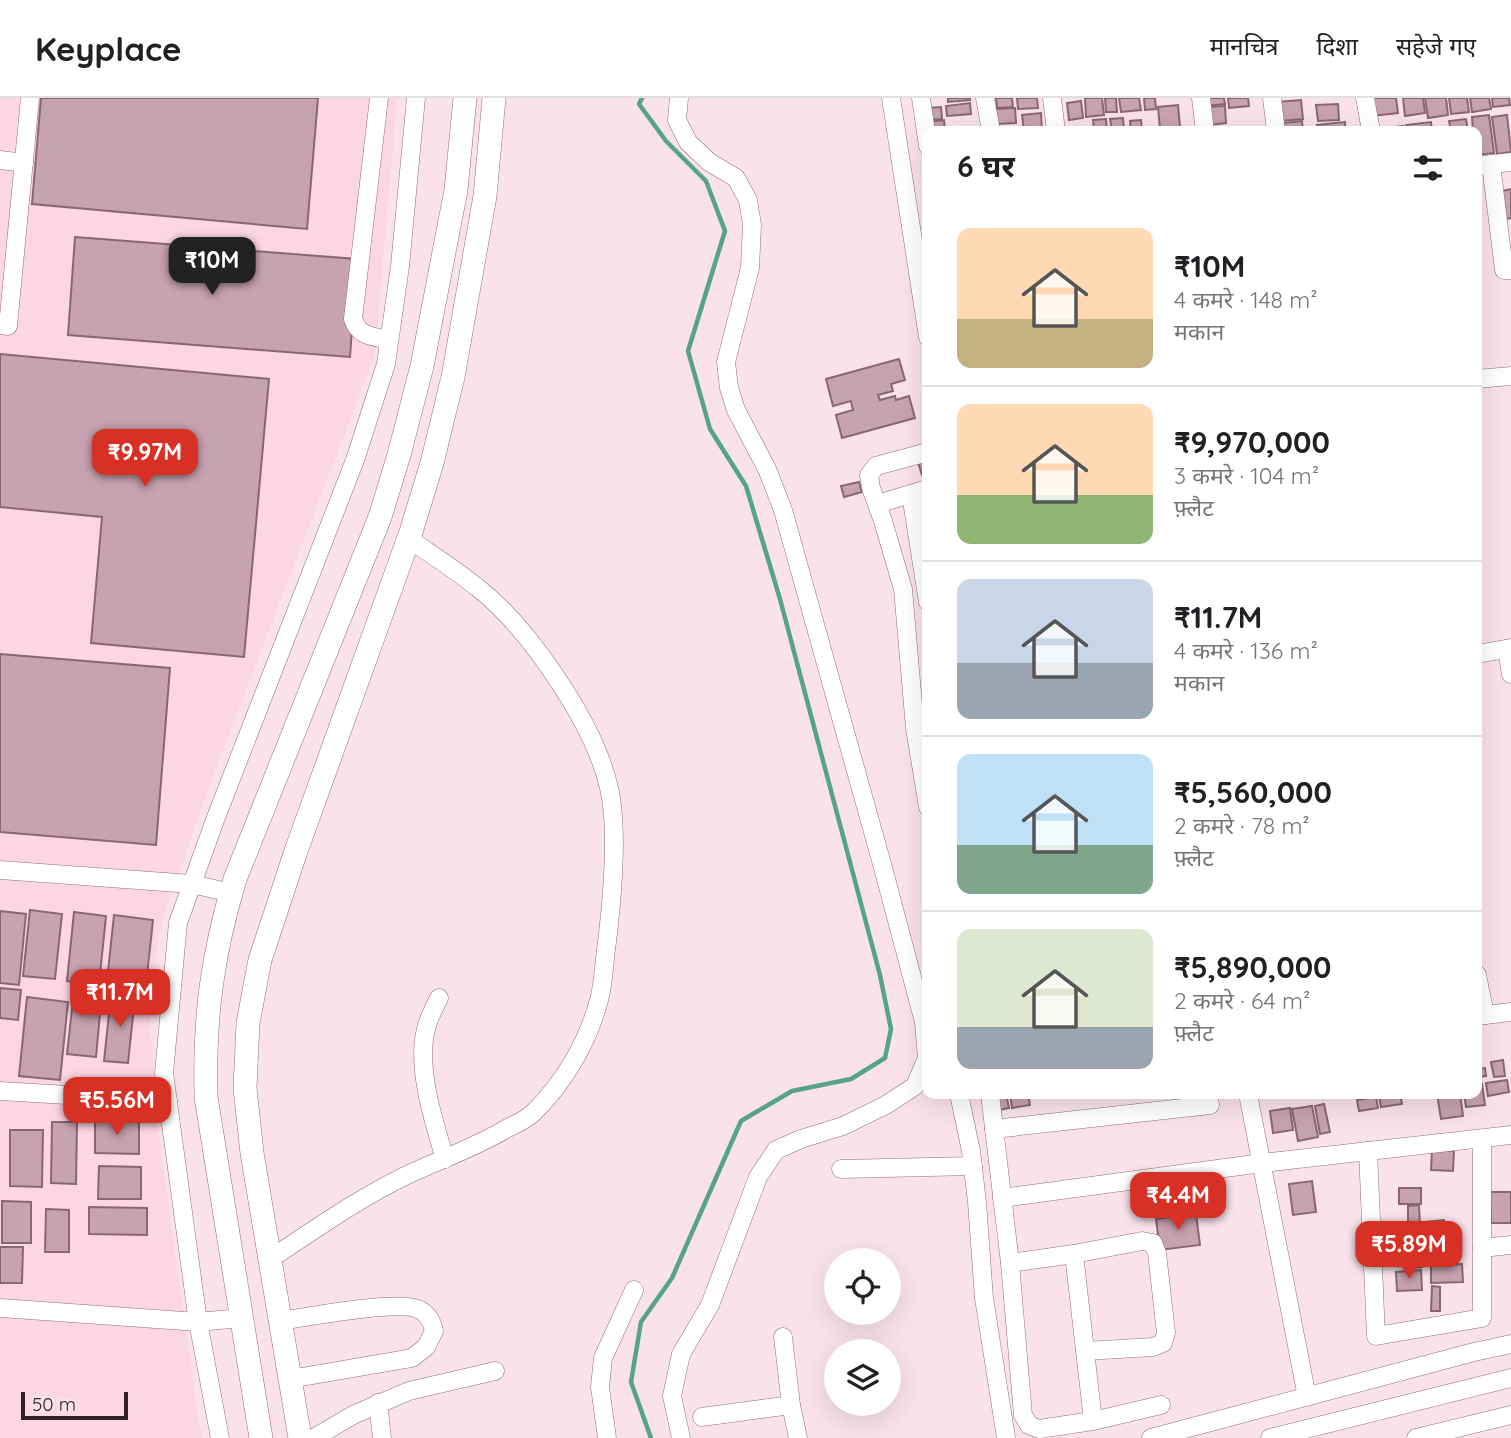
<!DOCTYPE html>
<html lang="hi">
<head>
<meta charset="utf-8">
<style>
  :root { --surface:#fff; --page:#f2f2f2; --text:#202124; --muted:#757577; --line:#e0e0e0; --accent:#d93025 }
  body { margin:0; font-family:Quicksand,"Noto Sans Devanagari",sans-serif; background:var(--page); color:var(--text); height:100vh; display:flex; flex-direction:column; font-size:26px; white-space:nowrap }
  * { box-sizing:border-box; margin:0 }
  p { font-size:23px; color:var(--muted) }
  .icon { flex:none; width:38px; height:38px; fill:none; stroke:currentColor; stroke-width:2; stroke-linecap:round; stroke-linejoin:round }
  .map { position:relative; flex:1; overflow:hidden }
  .drawer { position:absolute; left:922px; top:28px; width:560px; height:973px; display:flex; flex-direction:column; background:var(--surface); border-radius:14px; box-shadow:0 7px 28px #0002 }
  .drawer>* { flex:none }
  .buttons { position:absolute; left:824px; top:1150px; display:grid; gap:14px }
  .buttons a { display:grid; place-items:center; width:77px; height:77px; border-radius:50%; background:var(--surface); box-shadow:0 7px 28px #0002; font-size:35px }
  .scale { position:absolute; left:21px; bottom:18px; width:107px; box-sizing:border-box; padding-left:7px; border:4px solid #2e2025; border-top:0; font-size:19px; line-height:24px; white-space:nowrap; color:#2e2025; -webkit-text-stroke:5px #fae2ea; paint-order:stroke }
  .price { position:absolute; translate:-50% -60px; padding:0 16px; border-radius:14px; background:var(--accent); color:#fff; font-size:23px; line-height:46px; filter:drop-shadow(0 2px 4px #0008) }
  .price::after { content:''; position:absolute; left:50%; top:42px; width:21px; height:16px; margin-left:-10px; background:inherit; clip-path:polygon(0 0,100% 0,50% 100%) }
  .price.selected { background:#222; color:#fff }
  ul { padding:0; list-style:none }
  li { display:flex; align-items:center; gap:21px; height:175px; padding:0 35px }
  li+li { border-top:2px solid var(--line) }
  li span { display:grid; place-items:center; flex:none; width:196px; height:140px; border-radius:14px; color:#555 }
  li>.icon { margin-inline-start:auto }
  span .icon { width:84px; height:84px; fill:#fffc; stroke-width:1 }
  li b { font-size:30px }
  h2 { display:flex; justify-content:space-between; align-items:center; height:84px; padding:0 35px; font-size:30px }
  header { display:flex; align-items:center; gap:42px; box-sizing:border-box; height:98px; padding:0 35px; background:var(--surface); border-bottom:2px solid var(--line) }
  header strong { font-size:33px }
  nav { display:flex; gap:38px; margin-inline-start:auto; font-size:24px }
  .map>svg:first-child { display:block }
  .built { fill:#fcd6e2 }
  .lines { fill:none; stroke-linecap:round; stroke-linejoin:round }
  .stream { stroke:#56a488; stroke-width:4.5 }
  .building { fill:#c7a2af; stroke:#896772; stroke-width:2 }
  .minor-casing { stroke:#906e7a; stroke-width:19 }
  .major-casing { stroke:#906e7a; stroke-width:24 }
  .minor { stroke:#fff; stroke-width:18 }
  .major { stroke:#fff; stroke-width:23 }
</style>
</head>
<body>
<header>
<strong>Keyplace</strong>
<nav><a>मानचित्र</a><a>दिशा</a><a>सहेजे गए</a></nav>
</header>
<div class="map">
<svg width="1511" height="1340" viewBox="0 0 1511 1340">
  <rect width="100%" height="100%" fill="#fae2ea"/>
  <polygon class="built" points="0,0 397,0 375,257 210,685 159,833 150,922 159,1038 201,1340 0,1340"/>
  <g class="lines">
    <polyline class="stream" points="642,0 639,6 666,43 706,83 725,133 688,253 710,331 746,388 780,501 880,877 891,931 885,960 851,981 792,993 741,1023 672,1180 641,1224 631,1284 651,1340"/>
  </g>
  <g class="building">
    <polygon points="41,0 318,0 307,131 32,106"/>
    <polygon points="948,0 970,0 970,2 948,4"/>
    <polygon points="996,0 1012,0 1013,9 997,10"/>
    <polygon points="1017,0 1037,0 1038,10 1018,11"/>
    <polygon points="1085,0 1102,0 1104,17 1086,19"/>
    <polygon points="1105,0 1116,0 1117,14 1106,14"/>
    <polygon points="1119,0 1139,0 1141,12 1121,14"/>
    <polygon points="1144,0 1155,0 1156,11 1145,12"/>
    <polygon points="1206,0 1224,0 1225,6 1206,8"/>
    <polygon points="1228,0 1248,0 1249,8 1229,10"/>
    <polygon points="1370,0 1396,0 1398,15 1372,18"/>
    <polygon points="1403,0 1423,0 1425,15 1405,18"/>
    <polygon points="1425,0 1446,0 1448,17 1428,20"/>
    <polygon points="1449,0 1467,0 1469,14 1451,16"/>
    <polygon points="1470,0 1489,0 1491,11 1472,14"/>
    <polygon points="1492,0 1509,0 1510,7 1493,9"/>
    <polygon points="1301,2 1303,21 1279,23 1277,4"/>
    <polygon points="1081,3 1083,20 1069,22 1067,5"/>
    <polygon points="970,5 971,16 947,18 946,8"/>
    <polygon points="1338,6 1339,22 1318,23 1316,7"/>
    <polygon points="1178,7 1180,29 1160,31 1158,9"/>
    <polygon points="1225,8 1226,25 1210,27 1208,9"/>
    <polygon points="941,9 942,21 929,22 928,10"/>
    <polygon points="1015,10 1016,25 997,26 996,11"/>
    <polygon points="1041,15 1042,33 1024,33 1022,17"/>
    <polygon points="1489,17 1494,55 1477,57 1477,33 1473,33 1472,19"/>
    <polygon points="1507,17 1511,54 1497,56 1492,19"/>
    <polygon points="1123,20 1124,33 1112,33 1110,21"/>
    <polygon points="1106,21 1107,33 1094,33 1093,22"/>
    <polygon points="1466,21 1468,33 1451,33 1449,23"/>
    <polygon points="944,22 945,33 929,33 928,24"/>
    <polygon points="1141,22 1142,33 1131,33 1130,23"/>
    <polygon points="1302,23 1303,33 1283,33 1283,25"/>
    <polygon points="1345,24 1345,33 1318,33 1317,27"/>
    <polygon points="1431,24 1432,33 1407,33 1406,27"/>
    <polygon points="1403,28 1403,33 1382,33 1382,31"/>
    <polygon points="1511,91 1511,120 1506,121 1502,93"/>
    <polygon points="75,139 357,161 350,259 68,237"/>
    <polygon points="0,256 269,281 244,559 91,545 102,419 0,409"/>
    <polygon points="899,261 905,282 891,286 893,293 878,297 880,302 895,298 896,302 909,298 915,320 842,340 836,317 853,312 851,303 833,308 826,281"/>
    <polygon points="928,361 928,376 922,377 918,364"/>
    <polygon points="859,384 862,394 844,399 841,388"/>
    <polygon points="0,556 170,570 156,747 0,734"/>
    <polygon points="30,812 62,816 55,881 23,878"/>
    <polygon points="0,813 26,816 19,887 0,885"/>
    <polygon points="74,814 106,818 99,886 67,883"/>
    <polygon points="114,817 153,822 146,887 107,883"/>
    <polygon points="0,890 21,892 18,922 0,920"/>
    <polygon points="111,897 135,899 128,965 104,963"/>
    <polygon points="27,899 68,904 60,982 19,978"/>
    <polygon points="73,902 101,905 96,959 67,956"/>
    <polygon points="1503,962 1505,978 1494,979 1491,964"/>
    <polygon points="1485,970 1486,978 1477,979 1477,971"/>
    <polygon points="1507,982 1509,994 1488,998 1486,985"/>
    <polygon points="1482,986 1485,1007 1466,1009 1464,996 1477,996 1477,987"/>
    <polygon points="991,996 1006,996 1009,1010 994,1013"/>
    <polygon points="1010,996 1028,996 1030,1007 1012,1010"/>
    <polygon points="1400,996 1402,1006 1381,1009 1379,998"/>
    <polygon points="1437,996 1460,996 1463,1018 1441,1021"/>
    <polygon points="1376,999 1378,1010 1359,1013 1357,1002"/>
    <polygon points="1324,1006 1330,1034 1320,1036 1315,1008"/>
    <polygon points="1312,1008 1318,1039 1298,1043 1292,1011"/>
    <polygon points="1290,1010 1293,1032 1273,1035 1270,1013"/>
    <polygon points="95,1023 139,1023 139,1056 95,1055"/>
    <polygon points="52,1024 77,1024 76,1086 51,1085"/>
    <polygon points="10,1032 43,1032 42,1089 10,1088"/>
    <polygon points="1432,1052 1454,1053 1453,1073 1431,1072"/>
    <polygon points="99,1068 141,1069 141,1101 98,1101"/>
    <polygon points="1312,1083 1316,1114 1293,1117 1289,1086"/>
    <rect x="1399" y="1090" width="22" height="16"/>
    <polygon points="1490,1094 1511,1094 1511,1125 1491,1125"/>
    <polygon points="2,1103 31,1104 31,1145 2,1145"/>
    <polygon points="1419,1107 1420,1127 1408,1127 1408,1108"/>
    <polygon points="89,1109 147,1110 147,1137 89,1136"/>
    <polygon points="46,1111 69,1112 69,1154 45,1154"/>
    <polygon points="1196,1116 1200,1147 1160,1152 1156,1121"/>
    <polygon points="1444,1122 1445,1132 1426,1134 1425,1124"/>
    <polygon points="1409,1129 1419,1129 1420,1149 1410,1150"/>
    <polygon points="1427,1144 1438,1144 1438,1164 1428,1164"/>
    <polygon points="0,1149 23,1149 22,1185 0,1185"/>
    <polygon points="1410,1153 1421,1153 1422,1169 1411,1170"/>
    <polygon points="1462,1166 1463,1184 1431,1185 1431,1167"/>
    <polygon points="1421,1172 1422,1192 1397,1193 1396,1174"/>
    <polygon points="1432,1188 1440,1189 1440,1213 1431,1213"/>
  </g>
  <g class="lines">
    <g class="minor-casing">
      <g id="minor">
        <path d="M 379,0 L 353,221 C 359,239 372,238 389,242"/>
        <polyline points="679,0 677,22 688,44 709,64 736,80 748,102 752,127 750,170 726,264 729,290 736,312 767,371 783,412 882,766 924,924 927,960 915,988 886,1007 843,1028 801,1041 776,1052 758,1079 710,1207 681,1256 672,1298 681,1340"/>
        <polyline points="891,0 928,239"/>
        <polyline points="921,0 928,48"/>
        <polyline points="985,0 991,33"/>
        <polyline points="1052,0 1056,33"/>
        <polyline points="1201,0 1205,33"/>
        <polyline points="1272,0 1276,33"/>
        <polyline points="1365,0 1371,33"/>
        <polyline points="0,62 24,65"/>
        <polyline points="1491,66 1504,172 1511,172"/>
        <polyline points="1477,68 1511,64"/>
        <polyline points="0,227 8,228 30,0"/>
        <polyline points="1477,281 1511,278"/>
        <polyline points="928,354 876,368 869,377 871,390 883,423 903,491 915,630 928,709"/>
        <polyline points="919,394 913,409 928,504"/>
        <polyline points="877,406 927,391"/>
        <polyline points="1507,551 1511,576"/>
        <polyline points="1477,556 1511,550"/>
        <polyline points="0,772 192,786 231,795"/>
        <polyline points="1477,877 1485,917"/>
        <path d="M 439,900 C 434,910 428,921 426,931 C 416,970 434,1024 445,1061"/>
        <polyline points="1477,918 1511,914"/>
        <polyline points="0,993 168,1003"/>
        <polyline points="959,996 971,1053 977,1104 984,1200 1006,1340"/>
        <polyline points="990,996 1010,1165 1023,1317 1029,1327 1039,1331 1093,1323 1161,1307"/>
        <polyline points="1248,996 1307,1299"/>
        <polyline points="994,1031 1210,1007 1208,996"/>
        <polyline points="1368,1053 1376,1238 1482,1220 1482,1041"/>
        <polyline points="841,1071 973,1068"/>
        <polyline points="1002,1100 1262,1065 1511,1037"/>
        <polyline points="1482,1150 1511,1147"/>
        <polyline points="1074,1156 1093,1323"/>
        <path d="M 270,1161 C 314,1132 358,1101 405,1078 C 439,1062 474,1050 506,1031 C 515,1026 526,1022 533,1015 C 564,985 588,944 599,902 C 604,884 604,863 607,844 C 612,802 619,727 608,686 C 593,624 528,529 478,490 C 456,472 432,457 409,441"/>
        <polyline points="1010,1165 1074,1156 1142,1143 1153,1145 1157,1155 1166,1235 1163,1245 1153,1249 1085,1253"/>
        <polyline points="0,1210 198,1224 241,1220"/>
        <path d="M 281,1223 C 306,1219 402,1201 420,1212 C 429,1217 432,1224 434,1233 L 426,1249 L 412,1260 L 290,1281"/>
        <polyline points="783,1239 791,1307 798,1340"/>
        <polyline points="378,1305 382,1340"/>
        <polyline points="702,1319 791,1307"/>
        <polyline points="220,1340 198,1224 164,975 178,825 215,722 355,362 386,266 400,168 416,0"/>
        <polyline points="314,1340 353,1317 409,1293 495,1273"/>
        <polyline points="607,1340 600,1289 603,1260 634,1192"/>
        <polyline points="1151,1340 1474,1254 1511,1246"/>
        <polyline points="1270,1340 1511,1280"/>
        <polyline points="1416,1340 1511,1317"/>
      </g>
    </g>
    <g class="major-casing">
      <g id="major">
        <path d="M 261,1340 L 206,999 C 204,919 212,858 235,781 L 380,419 L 399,357 L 422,268 L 456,92 L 465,0"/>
        <polyline points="300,1340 252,1055 245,990 248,925 260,862 296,753 411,434 432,365 453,279 485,98 494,0"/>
      </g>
    </g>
    <use href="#minor" class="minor"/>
    <use href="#major" class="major"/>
  </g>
</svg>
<div class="buttons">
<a><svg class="icon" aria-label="locate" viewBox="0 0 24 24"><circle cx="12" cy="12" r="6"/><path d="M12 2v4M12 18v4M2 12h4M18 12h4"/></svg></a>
<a><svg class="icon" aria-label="layers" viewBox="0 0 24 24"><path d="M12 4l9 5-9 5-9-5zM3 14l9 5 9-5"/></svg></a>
</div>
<div class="scale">50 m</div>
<b class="price selected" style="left:212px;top:199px">₹10M</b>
<b class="price" style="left:145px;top:391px">₹9.97M</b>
<b class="price" style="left:120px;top:931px">₹11.7M</b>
<b class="price" style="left:117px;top:1039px">₹5.56M</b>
<b class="price" style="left:1178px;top:1134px">₹4.4M</b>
<b class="price" style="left:1409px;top:1183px">₹5.89M</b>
<section class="drawer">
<h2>6 घर<svg class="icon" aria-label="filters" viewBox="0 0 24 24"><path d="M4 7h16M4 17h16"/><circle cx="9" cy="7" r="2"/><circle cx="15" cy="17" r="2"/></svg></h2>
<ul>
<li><span style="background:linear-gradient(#ffd9b3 65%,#c2b280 0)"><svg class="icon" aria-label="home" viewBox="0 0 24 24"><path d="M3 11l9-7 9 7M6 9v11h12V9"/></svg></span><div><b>₹10M</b><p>4 कमरे · 148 m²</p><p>मकान</p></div></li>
<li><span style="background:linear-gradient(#ffd9b3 65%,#8fb573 0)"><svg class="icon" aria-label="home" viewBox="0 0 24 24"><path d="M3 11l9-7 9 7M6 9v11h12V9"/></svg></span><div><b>₹9,970,000</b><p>3 कमरे · 104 m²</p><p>फ़्लैट</p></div></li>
<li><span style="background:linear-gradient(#c9d6e8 60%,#9aa5b1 0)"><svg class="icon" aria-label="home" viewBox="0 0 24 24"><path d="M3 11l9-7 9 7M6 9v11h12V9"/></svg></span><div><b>₹11.7M</b><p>4 कमरे · 136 m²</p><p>मकान</p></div></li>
<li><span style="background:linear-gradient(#bfe0f5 65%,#7fa58c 0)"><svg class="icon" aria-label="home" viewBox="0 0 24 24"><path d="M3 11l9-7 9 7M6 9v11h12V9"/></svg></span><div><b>₹5,560,000</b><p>2 कमरे · 78 m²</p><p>फ़्लैट</p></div></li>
<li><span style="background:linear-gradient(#dfe7d0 70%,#9aa5b1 0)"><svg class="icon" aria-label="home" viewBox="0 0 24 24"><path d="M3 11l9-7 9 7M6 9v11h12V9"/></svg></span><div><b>₹5,890,000</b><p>2 कमरे · 64 m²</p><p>फ़्लैट</p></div></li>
</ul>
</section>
</div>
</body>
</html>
